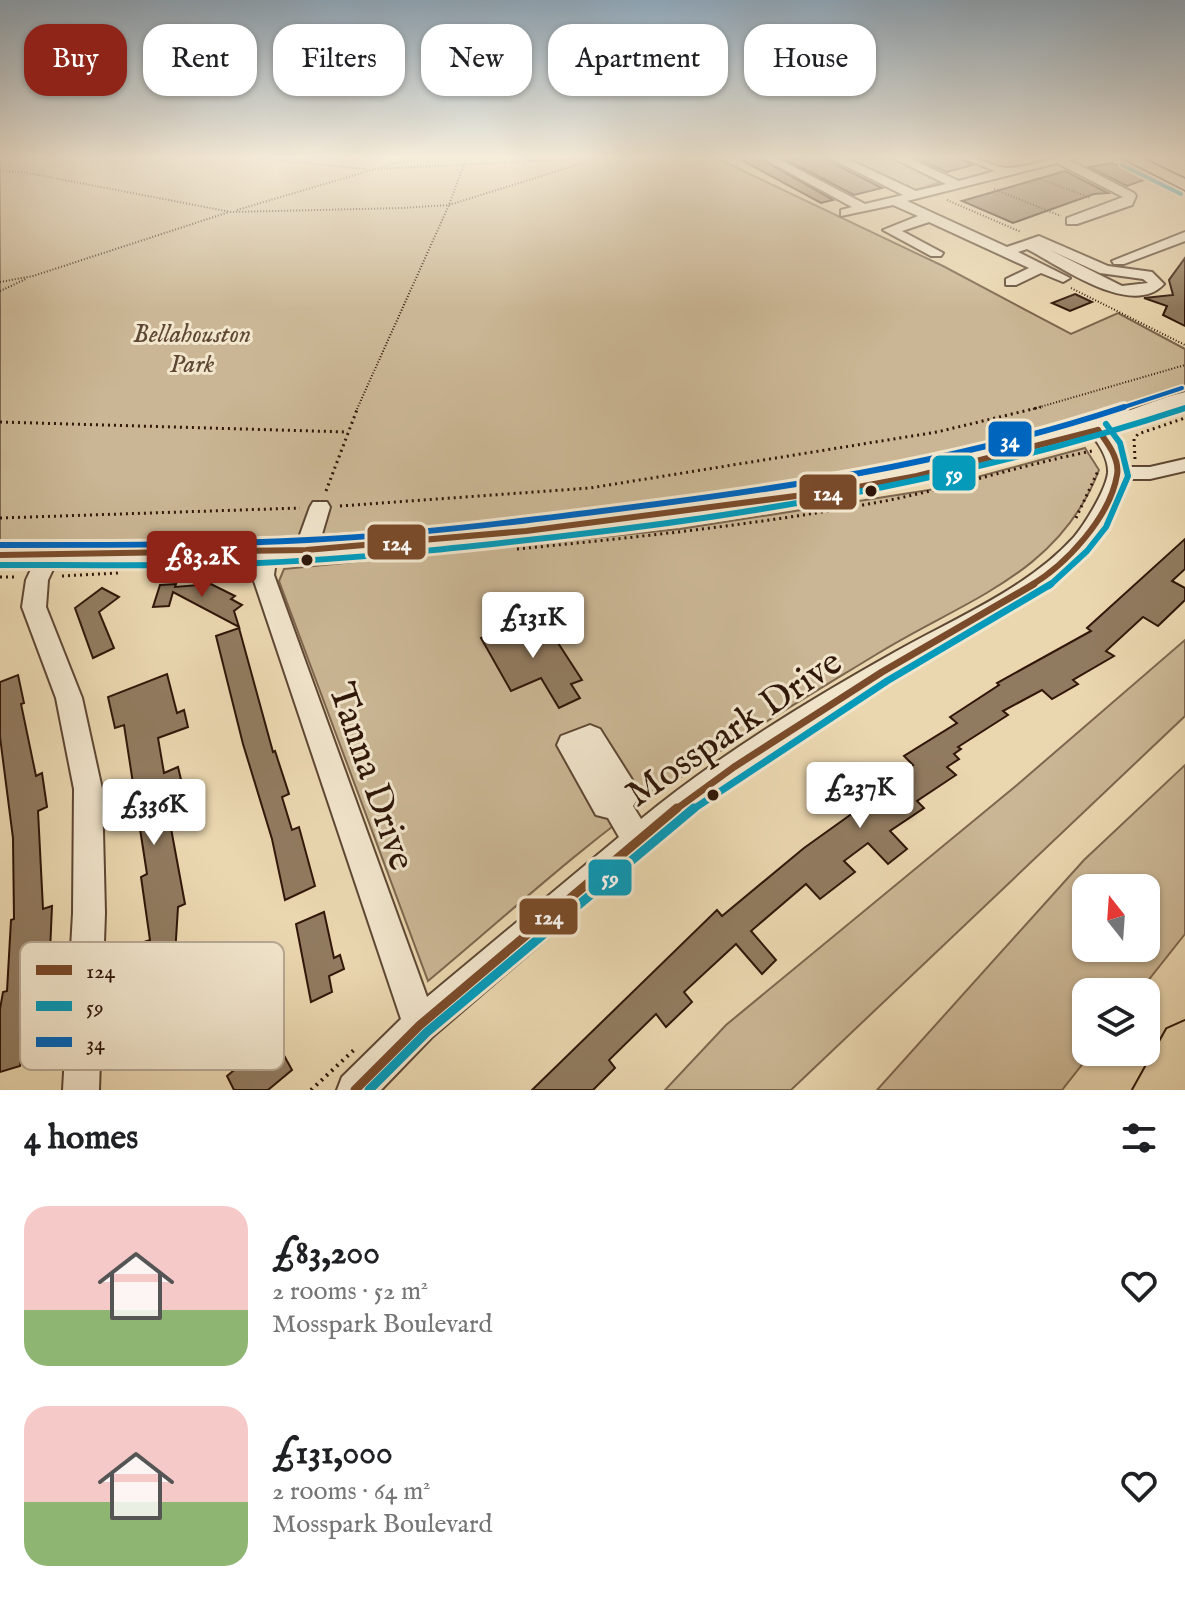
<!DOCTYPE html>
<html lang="en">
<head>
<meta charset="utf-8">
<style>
  :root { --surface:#fff; --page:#f2f2f2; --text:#202124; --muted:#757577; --accent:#8f2418 }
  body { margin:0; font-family:"IM FELL English",serif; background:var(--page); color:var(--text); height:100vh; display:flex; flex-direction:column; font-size:30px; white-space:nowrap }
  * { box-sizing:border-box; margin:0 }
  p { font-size:26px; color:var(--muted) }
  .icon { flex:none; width:44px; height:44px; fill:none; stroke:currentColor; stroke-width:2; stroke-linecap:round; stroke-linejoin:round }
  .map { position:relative; height:1090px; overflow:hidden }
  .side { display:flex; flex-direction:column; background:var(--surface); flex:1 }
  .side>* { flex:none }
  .banner { position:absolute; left:24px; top:24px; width:1138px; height:72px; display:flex; gap:16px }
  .needle { width:52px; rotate:343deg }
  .tools { position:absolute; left:1072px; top:874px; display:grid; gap:16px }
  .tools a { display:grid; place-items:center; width:88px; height:88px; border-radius:16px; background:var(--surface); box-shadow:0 2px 6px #0004; font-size:40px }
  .price { position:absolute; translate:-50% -68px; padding:0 18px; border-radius:8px; background:#fff; color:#222; font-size:26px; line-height:52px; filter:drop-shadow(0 2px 4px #0008) }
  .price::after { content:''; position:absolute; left:50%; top:48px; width:24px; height:18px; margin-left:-12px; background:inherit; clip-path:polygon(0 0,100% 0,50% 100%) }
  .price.on { background:var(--accent); color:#fff }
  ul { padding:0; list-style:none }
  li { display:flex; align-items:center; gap:24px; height:200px; padding:0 24px }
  li span { display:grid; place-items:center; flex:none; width:224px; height:160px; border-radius:24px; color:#555 }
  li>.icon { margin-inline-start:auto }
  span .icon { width:96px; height:96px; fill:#fffc; stroke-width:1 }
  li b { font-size:34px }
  h2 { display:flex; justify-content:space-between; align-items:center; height:96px; padding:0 24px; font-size:34px }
  .pill { padding:0 28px; border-radius:24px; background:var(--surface); box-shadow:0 2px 6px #0004; font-size:28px; line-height:72px }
  .pill.on { background:var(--accent); color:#fff }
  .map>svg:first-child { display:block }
  .green { fill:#cab694; stroke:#7d664e; stroke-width:2; fill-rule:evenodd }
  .building { fill:#917b60; stroke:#301709; stroke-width:2 }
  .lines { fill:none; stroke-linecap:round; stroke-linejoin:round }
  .minor-casing { stroke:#5e4733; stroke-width:4 }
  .major-casing { stroke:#301709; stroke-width:4 }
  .highway-casing { stroke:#301709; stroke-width:4 }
  .path-far2 { stroke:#301709; stroke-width:2; stroke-dasharray:1 2; stroke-linecap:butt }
  .path-far1 { stroke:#301709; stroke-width:3; stroke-dasharray:2 4; stroke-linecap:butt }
  .path { stroke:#301709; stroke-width:4; stroke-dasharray:2 5; stroke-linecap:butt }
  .minor { fill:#f1e5cc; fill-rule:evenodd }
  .major { fill:#ead7b0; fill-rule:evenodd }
  .highway { fill:#ead7b0; fill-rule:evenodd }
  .bus-1-far2-casing { stroke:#f1e5cc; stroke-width:12 }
  .bus-1-far1-casing { stroke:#f1e5cc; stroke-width:13 }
  .bus-1-casing { stroke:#f1e5cc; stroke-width:15 }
  .bus-2-far3-casing { stroke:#f1e5cc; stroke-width:8 }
  .bus-2-far2-casing { stroke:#f1e5cc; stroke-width:12 }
  .bus-2-far1-casing { stroke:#f1e5cc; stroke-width:13 }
  .bus-2-casing { stroke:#f1e5cc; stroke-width:15 }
  .bus-3-far1-casing { stroke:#f1e5cc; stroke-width:8 }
  .bus-3-casing { stroke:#f1e5cc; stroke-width:12 }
  .bus-1-far2 { stroke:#7a4b2a; stroke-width:6 }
  .bus-1-far1 { stroke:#7a4b2a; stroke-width:7 }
  .bus-1 { stroke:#7a4b2a; stroke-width:9 }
  .bus-2-far3 { stroke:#059aba; stroke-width:4 }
  .bus-2-far2 { stroke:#059aba; stroke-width:6 }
  .bus-2-far1 { stroke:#059aba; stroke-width:7 }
  .bus-2 { stroke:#059aba; stroke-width:9 }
  .bus-3-far1 { stroke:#0065bd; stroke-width:4 }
  .bus-3 { stroke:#0065bd; stroke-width:6 }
  .bus-dot { fill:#301709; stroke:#f1e5cc; stroke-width:3 }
  .labels { text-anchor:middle; stroke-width:6; stroke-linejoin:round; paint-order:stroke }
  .far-park-label { font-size:26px; font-style:italic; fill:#5e4733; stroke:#f1e5cc }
  .near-street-label { font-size:38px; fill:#301709; stroke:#f1e5cc }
  .key { fill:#f1e5cc; stroke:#b7a792; stroke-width:2 }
  .key-label { font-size:22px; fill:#301709 }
  .line-badge { stroke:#f1e5cc; stroke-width:3 }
  .badge-label { font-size:22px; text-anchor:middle; font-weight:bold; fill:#fff }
</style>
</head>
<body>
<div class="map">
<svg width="1185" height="1090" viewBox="0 0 1185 1090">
  <rect width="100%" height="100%" fill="#ead7b0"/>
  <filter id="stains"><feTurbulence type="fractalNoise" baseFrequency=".0025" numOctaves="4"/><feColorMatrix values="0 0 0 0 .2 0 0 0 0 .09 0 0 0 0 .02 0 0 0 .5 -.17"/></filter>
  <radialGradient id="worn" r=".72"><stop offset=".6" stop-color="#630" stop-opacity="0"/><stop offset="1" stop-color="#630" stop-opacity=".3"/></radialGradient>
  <g class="green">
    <polygon points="0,156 712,156 943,266 1071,334 1118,313 1185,349 1185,386 1070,422 971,448 827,478 637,505 457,526 298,536 0,544"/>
    <polygon points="838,156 888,156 945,181 912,191"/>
    <path d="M 1085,448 L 1099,470 C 1059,575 964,600 877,654 C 805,698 731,742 662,790 C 580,847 505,917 428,981 L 279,581 L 284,569 L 680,529 L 929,490 Z"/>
    <polygon points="1185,640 1185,716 791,1090 665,1090 726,1025 1017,785"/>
    <path d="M 1185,765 L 1185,934 L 1139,992 L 1086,992 L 1086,1052 L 1092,1052 L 1062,1090 L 877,1090 L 1084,860 ZM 1086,888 L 1146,888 L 1146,948 L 1086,948 Z"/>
  </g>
  <g class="building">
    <polygon points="734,156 756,156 833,200 821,203"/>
    <polygon points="779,156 801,159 819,156 882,188 854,195"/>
    <polygon points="911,156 955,156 973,165 947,172"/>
    <polygon points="1112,163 1147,179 1127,186 1089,167"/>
    <polygon points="1065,171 1108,193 1094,194 1013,223 962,201"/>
    <polygon points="1185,258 1185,326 1163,315 1167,306 1144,298 1173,295 1169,280"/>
    <polygon points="1075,294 1092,302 1070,311 1052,303"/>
    <polygon points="1185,539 1185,569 1172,581 1185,588 1185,600 1158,626 1143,617 1106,651 1114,656 1073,680 1078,684 1052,699 1042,690 1003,711 1008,715 958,747 961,749 954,754 959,759 947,767 956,775 917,801 924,808 890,831 907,849 888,864 868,843 844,861 855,872 820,899 806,884 751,931 776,960 762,974 736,944 684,992 692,1002 666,1027 656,1014 609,1060 615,1068 593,1090 532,1090 717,910 722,916 804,848 864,805 859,799 913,765 904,756 957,723 950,717 999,685 997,683 1091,631 1087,628"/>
    <polygon points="176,584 175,587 211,584 235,596 231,599 242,605 234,611 239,627 173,592 169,606 153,607 160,585"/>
    <polygon points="102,588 119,597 99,612 114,648 93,658 75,608"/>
    <polygon points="529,618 539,633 549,629 582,680 571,684 580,698 559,708 541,678 511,691 481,638"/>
    <polygon points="239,628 273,752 275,751 289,794 282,797 292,830 299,827 315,886 285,900 272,839 243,744 216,636"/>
    <polygon points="167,674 177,713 184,710 188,727 158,738 164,773 178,767 183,788 165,796 185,904 178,907 170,1035 131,1046 141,943 150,940 141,877 147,874 124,725 115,728 108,697"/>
    <polygon points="18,675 24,703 21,704 36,776 42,773 47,807 38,811 43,909 52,906 50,952 38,956 20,1066 0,1072 0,1009 3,992 7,991 11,920 14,919 13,838 0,737 0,682"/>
    <polygon points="324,912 334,958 340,955 344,969 329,976 332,992 311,1002 296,924"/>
    <polygon points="274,1037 292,1070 268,1090 234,1090 227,1076"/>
  </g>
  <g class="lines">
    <g class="minor-casing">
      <g id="minor">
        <path d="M 759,156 L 773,156 L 865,204 L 903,195 L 826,156 L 841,156 L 916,191 L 946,184 L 889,156 L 904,156 L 959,181 L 995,171 L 958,156 C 977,156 990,166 1007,168 C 1024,169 1054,156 1076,156 L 1069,160 L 1134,193 L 1136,196 L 1132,205 L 1077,224 L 1067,224 L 1067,218 L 1123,197 L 1057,163 L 907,201 L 1007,247 L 1039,236 L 1108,266 L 1152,272 L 1164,284 C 1132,319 1060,266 1027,249 L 1018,252 L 1070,278 L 1063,282 L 1041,273 L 1016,285 L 1006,285 L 1006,279 L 1029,268 L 929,222 L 902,231 L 943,253 L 941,256 L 931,256 L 883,230 L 918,216 L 893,205 L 841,216 L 841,210 L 852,207 ZM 1050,250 L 1100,273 L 1143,279 L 1148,283 L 1122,286 Z"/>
        <polygon points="1185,232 1185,241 1124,264 1114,264 1112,261"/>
        <path d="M 1185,392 L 1185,403 L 1108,430 L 1121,447 L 1126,467 L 1150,467 L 1185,459 L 1185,471 L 1150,479 L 1125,479 L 1106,526 L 1088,549 L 1049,586 L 891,679 L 744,776 L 688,817 L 432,1037 L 381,1090 L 337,1090 L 342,1077 L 401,1019 L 252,575 L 254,561 L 56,563 L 48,580 L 46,607 L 82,698 L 102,789 L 105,913 L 99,1090 L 63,1090 L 73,913 L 74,789 L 56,698 L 22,607 L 26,580 L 34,563 L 0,563 L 0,547 L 193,547 L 297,543 L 310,507 L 313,502 L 327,502 L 330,507 L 320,541 C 541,525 765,503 981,453 C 1025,443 1068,430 1110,417 C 1135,409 1160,398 1185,392 ZM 1092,435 C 1099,444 1109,460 1108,473 C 1106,490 1085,524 1074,537 C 1027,589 955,618 895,652 C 808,701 719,755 641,819 L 633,806 L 640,795 L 636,786 L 600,729 L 590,725 L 561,736 L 557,745 L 596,815 L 608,818 L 619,837 L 427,997 L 274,575 L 276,560 C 399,552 523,539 645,523 C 796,504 946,479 1092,435 Z"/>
      </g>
    </g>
    <g class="major-casing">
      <polygon id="major" points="1119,156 1137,156 1185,179 1185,190"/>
    </g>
    <g class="highway-casing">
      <polygon id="highway" points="1185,1021 1185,1090 1133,1090 1167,1029"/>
    </g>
    <g class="path-far2">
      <polyline points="230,156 367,169"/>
      <polyline points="292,156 303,161"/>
      <polyline points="375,169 595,158"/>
      <polyline points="0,171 23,172 231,212 402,208 449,205 602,157"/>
      <polyline points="1038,178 1091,198"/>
      <polyline points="994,189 1061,216"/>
      <polyline points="947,200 1021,232"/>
      <polyline points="237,210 419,156"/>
      <polyline points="0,282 33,276 229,212"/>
      <polyline points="1071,288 1185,345"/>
      <polyline points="0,291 26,279"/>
      <polyline points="357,409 449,205 467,156"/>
      <polyline points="1033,409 1185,365"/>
    </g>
    <g class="path-far1">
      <polyline points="0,422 348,432"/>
      <polyline points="1135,459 1134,439 1138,434 1185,418"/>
      <polyline points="326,491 358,407"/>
      <polyline points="340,506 590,488 937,432 1041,407"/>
      <polyline points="0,518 300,508"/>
      <polyline points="1076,518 1098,471"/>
      <path d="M 517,549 C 640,537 763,524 885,501 C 955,487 1022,465 1092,451"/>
      <polyline points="62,576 118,573"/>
      <polyline points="0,577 18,577"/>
    </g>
    <polyline class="path" points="311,1090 355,1049"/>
    <use href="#minor" class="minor"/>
    <use href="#major" class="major"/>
    <use href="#highway" class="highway"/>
    <g class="bus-1-far2-casing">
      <g id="bus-1-far2">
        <polyline points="0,555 306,550 526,531 842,490 917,476 1098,430"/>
        <path d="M 1030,586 C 1066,565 1110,517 1117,475 C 1120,459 1107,442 1098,430"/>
      </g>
    </g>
    <g class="bus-1-far1-casing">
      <polyline id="bus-1-far1" points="675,810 734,767 882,672 1034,584"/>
    </g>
    <g class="bus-1-casing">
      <polyline id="bus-1" points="355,1090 420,1025 677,808"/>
    </g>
    <g class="bus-2-far3-casing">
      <g id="bus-2-far3">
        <polyline points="1122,165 1181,194"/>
        <polyline points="1182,409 1185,408"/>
      </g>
    </g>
    <g class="bus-2-far2-casing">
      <g id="bus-2-far2">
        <path d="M 0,565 C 78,565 157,566 235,564 C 348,560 460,548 572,535 C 781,511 985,474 1185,408"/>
        <polyline points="1049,586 1087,551 1106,527 1128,476 1120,443 1106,424"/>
      </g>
    </g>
    <g class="bus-2-far1-casing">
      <polyline id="bus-2-far1" points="692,810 887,681 1051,584"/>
    </g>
    <g class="bus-2-casing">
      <polyline id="bus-2" points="369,1090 427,1032 694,808"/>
    </g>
    <g class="bus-3-far1-casing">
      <polyline id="bus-3-far1" points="1118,409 1182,388"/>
    </g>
    <g class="bus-3-casing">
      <path id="bus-3" d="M 0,545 C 103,545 206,545 308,540 C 425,534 541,519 657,504 C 814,484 973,457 1124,407"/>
    </g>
    <use href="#bus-1-far2" class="bus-1-far2"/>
    <use href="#bus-1-far1" class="bus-1-far1"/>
    <use href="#bus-1" class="bus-1"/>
    <use href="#bus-2-far3" class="bus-2-far3"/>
    <use href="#bus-2-far2" class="bus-2-far2"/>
    <use href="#bus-2-far1" class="bus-2-far1"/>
    <use href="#bus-2" class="bus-2"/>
    <use href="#bus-3-far1" class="bus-3-far1"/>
    <use href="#bus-3" class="bus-3"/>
  </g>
  <linearGradient id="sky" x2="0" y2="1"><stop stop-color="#8fa8bb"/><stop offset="0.51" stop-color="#f6eddb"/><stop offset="1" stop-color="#f6eddb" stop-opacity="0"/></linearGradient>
  <rect width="1185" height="308" fill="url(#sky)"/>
  <g class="bus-dot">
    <circle cx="871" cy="491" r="7"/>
    <circle cx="307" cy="560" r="7"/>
    <circle cx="713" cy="795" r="7"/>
  </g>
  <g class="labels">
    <g class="far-park-label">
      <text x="192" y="342">Bellahouston<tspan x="192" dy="30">Park</tspan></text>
    </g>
    <g class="near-street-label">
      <text transform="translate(733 727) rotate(-34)" y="13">Mosspark Drive</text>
      <text transform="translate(373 776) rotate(71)" y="13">Tanna Drive</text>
    </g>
  </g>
  <rect x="20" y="942" width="264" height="128" rx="12" class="key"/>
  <rect x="36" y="965" width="36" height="10" fill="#7a4b2a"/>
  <rect x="36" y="1001" width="36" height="10" fill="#059aba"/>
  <rect x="36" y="1037" width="36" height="10" fill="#0065bd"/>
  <g class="key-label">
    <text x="86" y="978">124</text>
    <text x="86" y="1014">59</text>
    <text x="86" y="1050">34</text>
  </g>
  <g class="line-badge">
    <rect x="987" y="420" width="46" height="38" rx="8" fill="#0065bd"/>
    <rect x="931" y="454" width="46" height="38" rx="8" fill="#059aba"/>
    <rect x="798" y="473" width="60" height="38" rx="8" fill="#7a4b2a"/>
    <rect x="366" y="523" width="61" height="38" rx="8" fill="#7a4b2a"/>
    <rect x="587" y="858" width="46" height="39" rx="8" fill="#059aba"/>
    <rect x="518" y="897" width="61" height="39" rx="8" fill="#7a4b2a"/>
  </g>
  <g class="badge-label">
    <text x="1010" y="447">34</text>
    <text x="954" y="481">59</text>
    <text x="828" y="500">124</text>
    <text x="397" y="550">124</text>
    <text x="610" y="885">59</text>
    <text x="549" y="924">124</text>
  </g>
  <rect width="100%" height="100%" filter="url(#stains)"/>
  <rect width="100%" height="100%" fill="url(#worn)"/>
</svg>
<div class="tools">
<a><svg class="needle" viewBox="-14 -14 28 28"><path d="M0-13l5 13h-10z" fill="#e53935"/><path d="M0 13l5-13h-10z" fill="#757577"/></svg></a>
<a><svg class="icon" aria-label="layers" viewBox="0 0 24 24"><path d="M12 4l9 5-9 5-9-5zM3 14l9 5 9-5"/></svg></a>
</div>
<b class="price on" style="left:202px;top:599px">£83.2K</b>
<b class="price" style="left:533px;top:660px">£131K</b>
<b class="price" style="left:860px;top:830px">£237K</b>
<b class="price" style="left:154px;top:847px">£336K</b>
<div class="banner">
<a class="pill on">Buy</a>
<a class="pill">Rent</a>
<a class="pill">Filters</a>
<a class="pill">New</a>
<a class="pill">Apartment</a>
<a class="pill">House</a>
</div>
</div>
<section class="side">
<h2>4 homes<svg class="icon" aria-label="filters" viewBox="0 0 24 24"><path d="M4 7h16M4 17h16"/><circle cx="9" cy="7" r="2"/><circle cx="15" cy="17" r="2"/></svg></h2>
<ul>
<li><span style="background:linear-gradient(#f6c9c9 65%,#8fb573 0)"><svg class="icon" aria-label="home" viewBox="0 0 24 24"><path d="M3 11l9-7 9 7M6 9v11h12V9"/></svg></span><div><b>£83,200</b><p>2 rooms · 52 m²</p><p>Mosspark Boulevard</p></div><svg class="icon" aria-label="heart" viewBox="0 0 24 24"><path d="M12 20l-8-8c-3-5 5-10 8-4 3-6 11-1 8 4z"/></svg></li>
<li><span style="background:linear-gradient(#f6c9c9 60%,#8fb573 0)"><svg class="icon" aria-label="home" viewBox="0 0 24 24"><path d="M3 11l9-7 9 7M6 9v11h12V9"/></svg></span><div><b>£131,000</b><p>2 rooms · 64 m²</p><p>Mosspark Boulevard</p></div><svg class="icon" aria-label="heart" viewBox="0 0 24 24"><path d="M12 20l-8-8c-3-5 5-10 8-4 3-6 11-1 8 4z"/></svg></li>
</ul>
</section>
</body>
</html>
